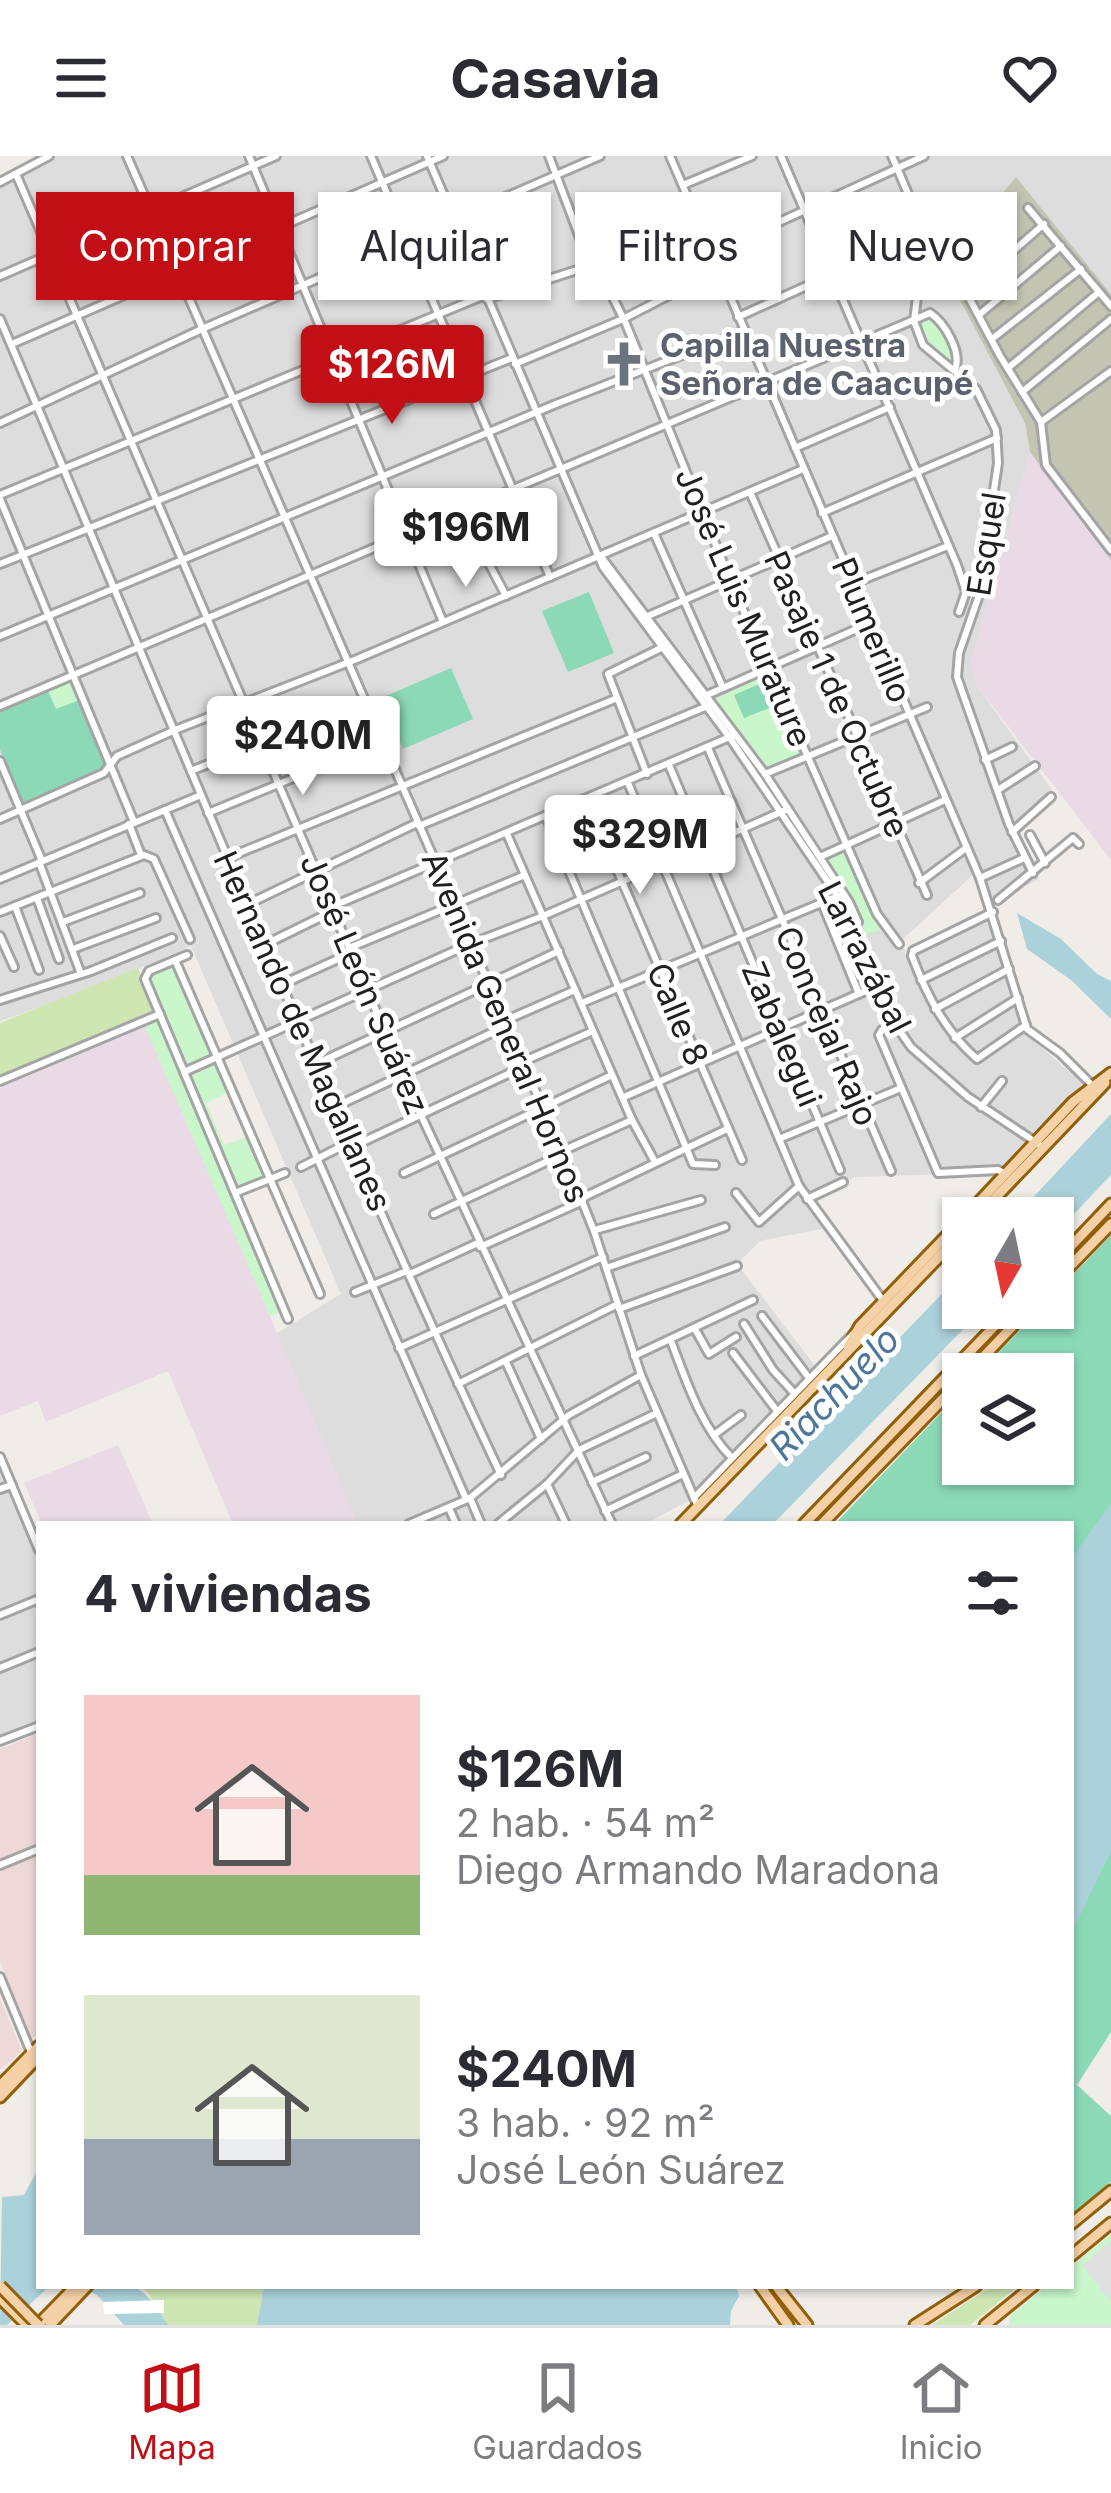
<!DOCTYPE html>
<html lang="es">
<head>
<meta charset="utf-8">
<style>
  :root { --surface:#fff; --page:#f7f7f7; --text:#2b2b33; --muted:#7c7c81; --line:#e1e1e2; --accent:#c10f15 }
  body { margin:0; font-family:Inter,sans-serif; background:var(--page); color:var(--text); height:100vh; display:flex; flex-direction:column; font-size:45px; white-space:nowrap }
  * { box-sizing:border-box; margin:0 }
  p { font-size:39px; color:var(--muted) }
  .icon { flex:none; width:66px; height:66px; fill:none; stroke:currentColor; stroke-width:2; stroke-linecap:round; stroke-linejoin:round }
  .map { position:relative; flex:1; overflow:hidden }
  .drawer { position:absolute; left:36px; top:1365px; width:1038px; height:768px; display:flex; flex-direction:column; background:var(--surface); border-radius:0px; box-shadow:0 3px 9px #0004 }
  .drawer>* { flex:none }
  .guide { position:absolute; left:36px; top:36px; width:1041px; height:108px; display:flex; gap:24px }
  .needle { width:78px; rotate:189deg }
  .fabs { position:absolute; left:942px; top:1041px; display:grid; gap:24px }
  .fabs a { display:grid; place-items:center; width:132px; height:132px; border-radius:0px; background:var(--surface); box-shadow:0 3px 9px #0004; font-size:60px }
  .price { position:absolute; translate:-50% -102px; padding:0 27px; border-radius:12px; background:#fff; color:#222; font-size:39px; line-height:78px; filter:drop-shadow(0 3px 6px #0008) }
  .price::after { content:''; position:absolute; left:50%; top:72px; width:36px; height:27px; margin-left:-18px; background:inherit; clip-path:polygon(0 0,100% 0,50% 100%) }
  .price.active { background:var(--accent); color:#fff }
  ul { padding:0; list-style:none }
  li { display:flex; align-items:center; gap:36px; height:300px; padding:0 48px }
  li span { display:grid; place-items:center; flex:none; width:336px; height:240px; border-radius:0px; color:#555 }
  li>.icon { margin-inline-start:auto }
  span .icon { width:144px; height:144px; fill:#fffc; stroke-width:1 }
  li b { font-size:51px }
  h2 { display:flex; justify-content:space-between; align-items:center; height:144px; padding:0 48px; font-size:51px }
  .pill { padding:0 42px; border-radius:0px; background:var(--surface); box-shadow:0 3px 9px #0004; font-size:42px; line-height:108px }
  .pill.active { background:var(--accent); color:#fff }
  header { display:flex; justify-content:space-between; align-items:center; height:156px; padding:0 48px; background:var(--surface); font-size:54px; font-weight:700 }
  .dock { display:flex; justify-content:space-around; align-items:center; height:168px; border-top:3px solid var(--line); background:var(--surface); font-size:33px; color:var(--muted) }
  .dock a { display:grid; justify-items:center; gap:6px }
  .dock .active { color:var(--accent) }
  .map>svg:first-child { display:block }
  .residential { fill:#dedddd }
  .commercial { fill:#efd9d8 }
  .industrial { fill:#e9dae6 }
  .construction { fill:#c4c4b3 }
  .grass { fill:#cde6b2 }
  .park { fill:#c9f6cb }
  .pitch { fill:#8cd9b8 }
  .parking { fill:#e0e0e0 }
  .water { fill:#abd1da }
  .pier { fill:#fff }
  .lines { fill:none; stroke-linecap:round; stroke-linejoin:round }
  .minor-casing { stroke:#a4a4a4; stroke-width:12 }
  .major-casing { stroke:#91600b; stroke-width:15 }
  .minor { stroke:#fff; stroke-width:6 }
  .major { stroke:#f5d1a7; stroke-width:9 }
  .major-bridge-casing { stroke:#91600b; stroke-width:15; stroke-linecap:butt }
  .major-bridge { stroke:#f5d1a7; stroke-width:9 }
  .labels { text-anchor:middle; stroke-width:10; stroke-linejoin:round; paint-order:stroke }
  .worship-label { font-size:33px; font-weight:bold; fill:#5b616d; stroke:#fff; text-anchor:start }
  .street-label { font-size:33px; fill:#202020; stroke:#fff }
  .water-label { font-size:36px; font-style:italic; fill:#4c769b; stroke:#fff }
</style>
</head>
<body>
<header><svg class="icon" aria-label="menu" viewBox="0 0 24 24"><path d="M4 6h16M4 12h16M4 18h16"/></svg>Casavia<svg class="icon" aria-label="heart" viewBox="0 0 24 24"><path d="M12 20l-8-8c-3-5 5-10 8-4 3-6 11-1 8 4z"/></svg></header>
<div class="map">
<svg width="1111" height="2169" viewBox="0 0 1111 2169">
  <rect width="100%" height="100%" fill="#f0ede8"/>
  <g class="residential">
    <polygon points="55,0 1111,0 1111,138 1016,22 1025,267 1030,296 971,506 977,530 1057,641 1016,667 1039,723 996,746 975,717 902,784 907,803 988,764 1023,876 1091,934 1005,1016 856,1021 804,1040 827,1072 760,1085 737,1108 816,1211 694,1342 645,1368 357,1368 277,1177 341,1138 191,790 98,831 0,865 0,30"/>
    <polygon points="0,1318 39,1408 39,1563 0,1579"/>
  </g>
  <g class="commercial">
    <polygon points="39,1577 39,1878 31,1882 0,1806 0,1593"/>
    <polygon points="0,1842 22,1895 0,1914"/>
  </g>
  <g class="industrial">
    <polygon points="1030,296 1111,404 1111,704 977,530 971,506"/>
    <polygon points="145,871 148,872 358,1368 233,1368 168,1215 46,1266 38,1245 0,1260 0,932"/>
    <polygon points="118,1289 153,1368 42,1368 24,1327"/>
  </g>
  <polygon class="construction" points="1016,21 1111,138 1111,404 1030,296 1025,267 942,110"/>
  <g class="grass">
    <polygon points="138,812 156,855 0,922 0,867"/>
    <polygon points="135,2130 264,2130 257,2169 168,2169 147,2135"/>
    <polygon points="992,2130 1018,2130 970,2169 932,2169"/>
  </g>
  <g class="park">
    <path d="M 930,160 L 955,197 L 952,208 C 933,200 924,189 920,169 Z"/>
    <polygon points="765,519 769,519 803,598 770,616 763,615 714,544"/>
    <polygon points="71,523 80,544 56,554 47,533"/>
    <polygon points="846,693 882,774 866,778 849,737 827,702"/>
    <polygon points="173,807 213,900 191,910 184,906 148,823 150,817"/>
    <polygon points="160,864 282,1155 270,1160 145,871"/>
    <polygon points="216,906 229,936 206,947 224,989 249,980 266,1020 237,1032 188,918"/>
    <polygon points="1111,2078 1111,2085 1082,2109 1111,2144 1111,2169 1009,2169 1010,2160 1047,2130 1071,2130 1071,2111"/>
  </g>
  <g class="pitch">
    <polygon points="589,436 614,497 568,516 542,455"/>
    <polygon points="451,512 473,563 403,593 381,542"/>
    <polygon points="766,525 777,549 744,562 734,539"/>
    <polygon points="47,533 56,553 80,544 107,611 24,649 0,594 0,553"/>
    <polygon points="1111,1079 1111,1876 1077,1929 1111,1960 1111,2026 1071,2060 1071,1368 835,1368 963,1234 963,1308 1053,1308 1053,1218 978,1218 1041,1152 1053,1152 1053,1140"/>
  </g>
  <polygon class="parking" points="1111,2085 1111,2144 1110,2145 1082,2109"/>
  <g class="water">
    <polygon points="1017,757 1061,783 1097,818 1111,825 1111,863 1071,824 1027,793"/>
    <polygon points="1111,958 1111,1019 1053,1080 1053,1062 1014,1062"/>
    <polygon points="963,1116 963,1152 984,1152 979,1157 773,1368 720,1368"/>
    <polygon points="1111,1347 1111,1695 1071,1778 1071,1403"/>
    <polygon points="39,2011 39,2130 50,2130 7,2169 0,2169 2,2041 24,2039"/>
    <path d="M 82,2130 C 136,2130 138,2121 168,2169 L 124,2169 L 97,2139 Z"/>
    <polygon points="264,2130 736,2130 739,2140 731,2155 730,2169 257,2169"/>
  </g>
  <polygon class="pier" points="164,2144 164,2157 104,2158 103,2146"/>
  <g class="lines">
    <g class="minor-casing">
      <g id="minor">
        <polyline points="127,0 563,998 594,1075 641,1219 698,1351"/>
        <polyline points="249,0 443,466"/>
        <polyline points="371,0 550,421"/>
        <polyline points="427,0 603,411 730,582 843,748 895,868 911,891 968,941 1043,991"/>
        <polyline points="549,0 591,111"/>
        <polyline points="670,0 980,722 1027,873 1060,897 1092,929"/>
        <polyline points="781,0 957,409 966,436 959,456"/>
        <polyline points="892,0 925,78 914,165 923,189 976,233 996,274 998,307 978,442 959,497 957,521 1009,668 1033,717"/>
        <polyline points="16,18 421,959 612,1368"/>
        <polyline points="0,26 49,0"/>
        <polyline points="683,29 752,0"/>
        <polyline points="1028,52 1111,150"/>
        <polyline points="1044,68 966,136 1000,200 1041,266 1046,309 1111,394"/>
        <polyline points="711,97 924,0"/>
        <polyline points="597,109 626,168 730,424 877,758 899,788"/>
        <polyline points="0,120 276,0"/>
        <polyline points="487,143 701,74"/>
        <polyline points="979,159 1061,90"/>
        <polyline points="738,161 833,118"/>
        <path d="M 0,163 C 165,549 322,939 501,1319"/>
        <polyline points="992,183 1081,113"/>
        <polyline points="12,188 443,0"/>
        <polyline points="515,208 623,163 718,114"/>
        <polyline points="1008,212 1099,136"/>
        <polyline points="1022,236 1111,163"/>
        <polyline points="1041,266 1111,215"/>
        <polyline points="0,267 202,173 600,0"/>
        <polyline points="795,292 890,251"/>
        <polyline points="750,336 927,739"/>
        <polyline points="0,339 485,139"/>
        <polyline points="0,343 134,666"/>
        <polyline points="462,356 506,440"/>
        <polyline points="822,357 997,282"/>
        <polyline points="654,377 723,532"/>
        <polyline points="602,402 765,618 849,746 858,766"/>
        <polyline points="0,408 512,202"/>
        <polyline points="852,428 948,390"/>
        <polyline points="648,460 832,380"/>
        <polyline points="0,480 556,248 744,175"/>
        <polyline points="707,539 868,468"/>
        <path d="M 0,550 L 930,157 C 945,167 962,196 955,214"/>
        <polyline points="708,592 891,1015"/>
        <polyline points="985,604 1012,591"/>
        <polyline points="0,605 42,705"/>
        <polyline points="669,609 840,1014"/>
        <polyline points="191,615 364,544"/>
        <polyline points="647,618 608,518 663,491"/>
        <polyline points="765,618 927,551"/>
        <polyline points="628,627 799,1030 884,1146"/>
        <polyline points="998,634 1035,610"/>
        <polyline points="587,644 742,1004"/>
        <polyline points="165,654 466,1343"/>
        <polyline points="208,657 381,586"/>
        <polyline points="0,663 104,617 117,600 175,574 357,503 803,313"/>
        <polyline points="547,663 693,1008 715,1009"/>
        <polyline points="129,668 141,699"/>
        <polyline points="419,670 710,549"/>
        <polyline points="1012,676 1051,641"/>
        <polyline points="507,678 632,964 655,1006"/>
        <polyline points="1030,679 1045,707"/>
        <polyline points="820,701 945,644"/>
        <polyline points="227,702 615,543"/>
        <polyline points="39,706 81,818"/>
        <polyline points="980,722 1024,702"/>
        <polyline points="0,723 201,639"/>
        <polyline points="919,727 966,692"/>
        <polyline points="37,742 59,803"/>
        <polyline points="998,744 1073,682 1079,688"/>
        <polyline points="822,747 859,838"/>
        <polyline points="248,748 417,667"/>
        <polyline points="15,750 39,814"/>
        <polyline points="331,751 732,580"/>
        <polyline points="0,756 144,699 154,703 190,783"/>
        <path d="M 993,756 L 913,795 L 912,800 C 927,840 945,875 977,903 L 1026,869"/>
        <polyline points="63,766 140,737"/>
        <polyline points="0,780 14,811"/>
        <polyline points="266,788 333,755"/>
        <polyline points="349,792 525,719"/>
        <polyline points="73,793 156,762"/>
        <polyline points="187,799 149,815 145,823 288,1163"/>
        <polyline points="175,804 320,1138"/>
        <polyline points="921,824 1001,785"/>
        <polyline points="283,828 351,797"/>
        <polyline points="0,844 91,815 172,782"/>
        <polyline points="582,847 838,740"/>
        <polyline points="935,853 1009,813"/>
        <polyline points="504,865 575,834"/>
        <polyline points="895,868 882,874 879,879 938,1017 998,1014 1006,1018"/>
        <polyline points="955,882 1018,842"/>
        <polyline points="522,906 593,875"/>
        <polyline points="318,907 559,795"/>
        <polyline points="184,916 470,788 543,760 788,653"/>
        <polyline points="0,925 160,858"/>
        <polyline points="624,941 879,829"/>
        <polyline points="337,950 506,870"/>
        <polyline points="981,951 1002,925"/>
        <polyline points="779,983 901,932"/>
        <polyline points="354,990 525,910"/>
        <polyline points="562,995 632,964"/>
        <polyline points="301,1011 352,985"/>
        <polyline points="404,1017 612,919"/>
        <polyline points="235,1037 285,1017"/>
        <polyline points="736,1037 759,1066 799,1030"/>
        <polyline points="582,1042 727,973"/>
        <polyline points="807,1043 843,1026"/>
        <polyline points="434,1058 563,998"/>
        <polyline points="595,1074 701,1044"/>
        <polyline points="480,1091 583,1045"/>
        <polyline points="606,1112 725,1071"/>
        <polyline points="410,1118 478,1087"/>
        <polyline points="355,1136 407,1115"/>
        <polyline points="619,1153 737,1110"/>
        <polyline points="762,1160 809,1222"/>
        <polyline points="744,1168 773,1214 794,1237"/>
        <polyline points="695,1173 709,1198 736,1181"/>
        <path d="M 671,1185 C 686,1224 701,1271 732,1302"/>
        <polyline points="399,1192 603,1101"/>
        <polyline points="733,1197 777,1255"/>
        <polyline points="634,1200 753,1144"/>
        <polyline points="506,1206 541,1283"/>
        <polyline points="458,1228 618,1148"/>
        <polyline points="714,1279 741,1259"/>
        <polyline points="0,1301 39,1394"/>
        <polyline points="592,1326 646,1301"/>
        <polyline points="547,1328 566,1368"/>
        <polyline points="0,1333 12,1329"/>
        <polyline points="470,1342 481,1368"/>
        <polyline points="694,1342 854,1177"/>
        <polyline points="449,1352 456,1368"/>
        <polyline points="605,1355 683,1318"/>
        <polyline points="409,1368 470,1342 569,1259 641,1219"/>
        <polyline points="498,1368 547,1328 579,1294 657,1257"/>
        <polyline points="0,1459 39,1443"/>
        <polyline points="0,1512 39,1496"/>
        <polyline points="0,1585 39,1570"/>
        <polyline points="0,1709 39,1693"/>
        <polyline points="0,1821 33,1901"/>
      </g>
    </g>
    <g class="major-casing">
      <g id="major">
        <polyline points="964,1062 1073,946 1111,917"/>
        <polyline points="976,1062 1105,927"/>
        <polyline points="1053,1109 1111,1048"/>
        <polyline points="1053,1128 1111,1068"/>
        <polyline points="848,1191 860,1170 963,1063"/>
        <polyline points="967,1218 1030,1152"/>
        <polyline points="681,1368 963,1076"/>
        <polyline points="804,1368 1012,1152"/>
        <polyline points="822,1368 963,1222"/>
        <polyline points="0,1930 39,1890"/>
        <polyline points="0,1941 39,1900"/>
        <polyline points="1071,2068 1111,2035"/>
        <polyline points="1071,2100 1111,2067"/>
        <polyline points="760,2130 788,2169"/>
        <polyline points="776,2130 807,2169"/>
        <polyline points="0,2142 27,2169"/>
        <polyline points="38,2169 76,2130"/>
        <polyline points="50,2169 87,2130"/>
        <polyline points="915,2169 976,2130"/>
        <polyline points="985,2169 1033,2130"/>
      </g>
    </g>
    <use href="#minor" class="minor"/>
    <use href="#major" class="major"/>
    <g class="major-bridge-casing">
      <polyline id="major-bridge" points="0,2130 38,2169"/>
    </g>
    <use href="#major-bridge" class="major-bridge"/>
  </g>
  <defs>
    <g id="church-bare" transform="scale(3.6)"><path d="M-1.2-6h2.4v3.5h3.3v2.4h-3.3V6h-2.4V-.1h-3.3v-2.4h3.3Z" fill="#6b7280" stroke="#fff" stroke-width="2.5" paint-order="stroke"/></g>
  </defs>
  <g fill-rule="evenodd">
    <use href="#church-bare" x="624" y="208"/>
  </g>
  <g class="labels">
    <g class="worship-label">
      <text x="660" y="201">Capilla Nuestra<tspan x="660" dy="38">Señora de Caacupé</tspan></text>
    </g>
    <g class="street-label">
      <text transform="translate(986 388) rotate(-81)" y="12">Esquel</text>
      <text transform="translate(744 451) rotate(67)" y="12">José Luis Murature</text>
      <text transform="translate(872 474) rotate(67)" y="12">Plumerillo</text>
      <text transform="translate(837 538) rotate(66)" y="12">Pasaje 1 de Octubre</text>
      <text transform="translate(865 801) rotate(63)" y="12">Larrazábal</text>
      <text transform="translate(365 828) rotate(67)" y="12">José León Suárez</text>
      <text transform="translate(678 858) rotate(67)" y="12">Calle 8</text>
      <text transform="translate(827 870) rotate(67)" y="12">Concejal Rajo</text>
      <text transform="translate(506 871) rotate(67)" y="12">Avenida General Hornos</text>
      <text transform="translate(303 875) rotate(66)" y="12">Hernando de Magallanes</text>
      <text transform="translate(782 878) rotate(67)" y="12">Zabalegui</text>
    </g>
    <g class="water-label">
      <text transform="translate(834 1237) rotate(-46)" y="13">Riachuelo</text>
    </g>
  </g>
</svg>
<div class="fabs">
<a><svg class="needle" viewBox="-14 -14 28 28"><path d="M0-13l5 13h-10z" fill="#e53935"/><path d="M0 13l5-13h-10z" fill="#7c7c81"/></svg></a>
<a><svg class="icon" aria-label="layers" viewBox="0 0 24 24"><path d="M12 4l9 5-9 5-9-5zM3 14l9 5 9-5"/></svg></a>
</div>
<b class="price active" style="left:392px;top:271px">$126M</b>
<b class="price" style="left:466px;top:434px">$196M</b>
<b class="price" style="left:303px;top:642px">$240M</b>
<b class="price" style="left:640px;top:741px">$329M</b>
<div class="guide">
<a class="pill active">Comprar</a>
<a class="pill">Alquilar</a>
<a class="pill">Filtros</a>
<a class="pill">Nuevo</a>
</div>
<section class="drawer">
<h2>4 viviendas<svg class="icon" aria-label="filters" viewBox="0 0 24 24"><path d="M4 7h16M4 17h16"/><circle cx="9" cy="7" r="2"/><circle cx="15" cy="17" r="2"/></svg></h2>
<ul>
<li><span style="background:linear-gradient(#f6c9c9 75%,#8fb573 0)"><svg class="icon" aria-label="home" viewBox="0 0 24 24"><path d="M3 11l9-7 9 7M6 9v11h12V9"/></svg></span><div><b>$126M</b><p>2 hab. · 54 m²</p><p>Diego Armando Maradona</p></div></li>
<li><span style="background:linear-gradient(#dfe7d0 60%,#9aa5b1 0)"><svg class="icon" aria-label="home" viewBox="0 0 24 24"><path d="M3 11l9-7 9 7M6 9v11h12V9"/></svg></span><div><b>$240M</b><p>3 hab. · 92 m²</p><p>José León Suárez</p></div></li>
</ul>
</section>
</div>
<nav class="dock">
<a class="active"><svg class="icon" aria-label="map" viewBox="0 0 24 24"><path d="M3 6l6-2 6 2 6-2v14l-6 2-6-2-6 2zM9 4v14M15 6v14"/></svg>Mapa</a>
<a><svg class="icon" aria-label="saved" viewBox="0 0 24 24"><path d="M7 4h10v16l-5-4-5 4z"/></svg>Guardados</a>
<a><svg class="icon" aria-label="home" viewBox="0 0 24 24"><path d="M3 11l9-7 9 7M6 9v11h12V9"/></svg>Inicio</a>
</nav>
</body>
</html>
